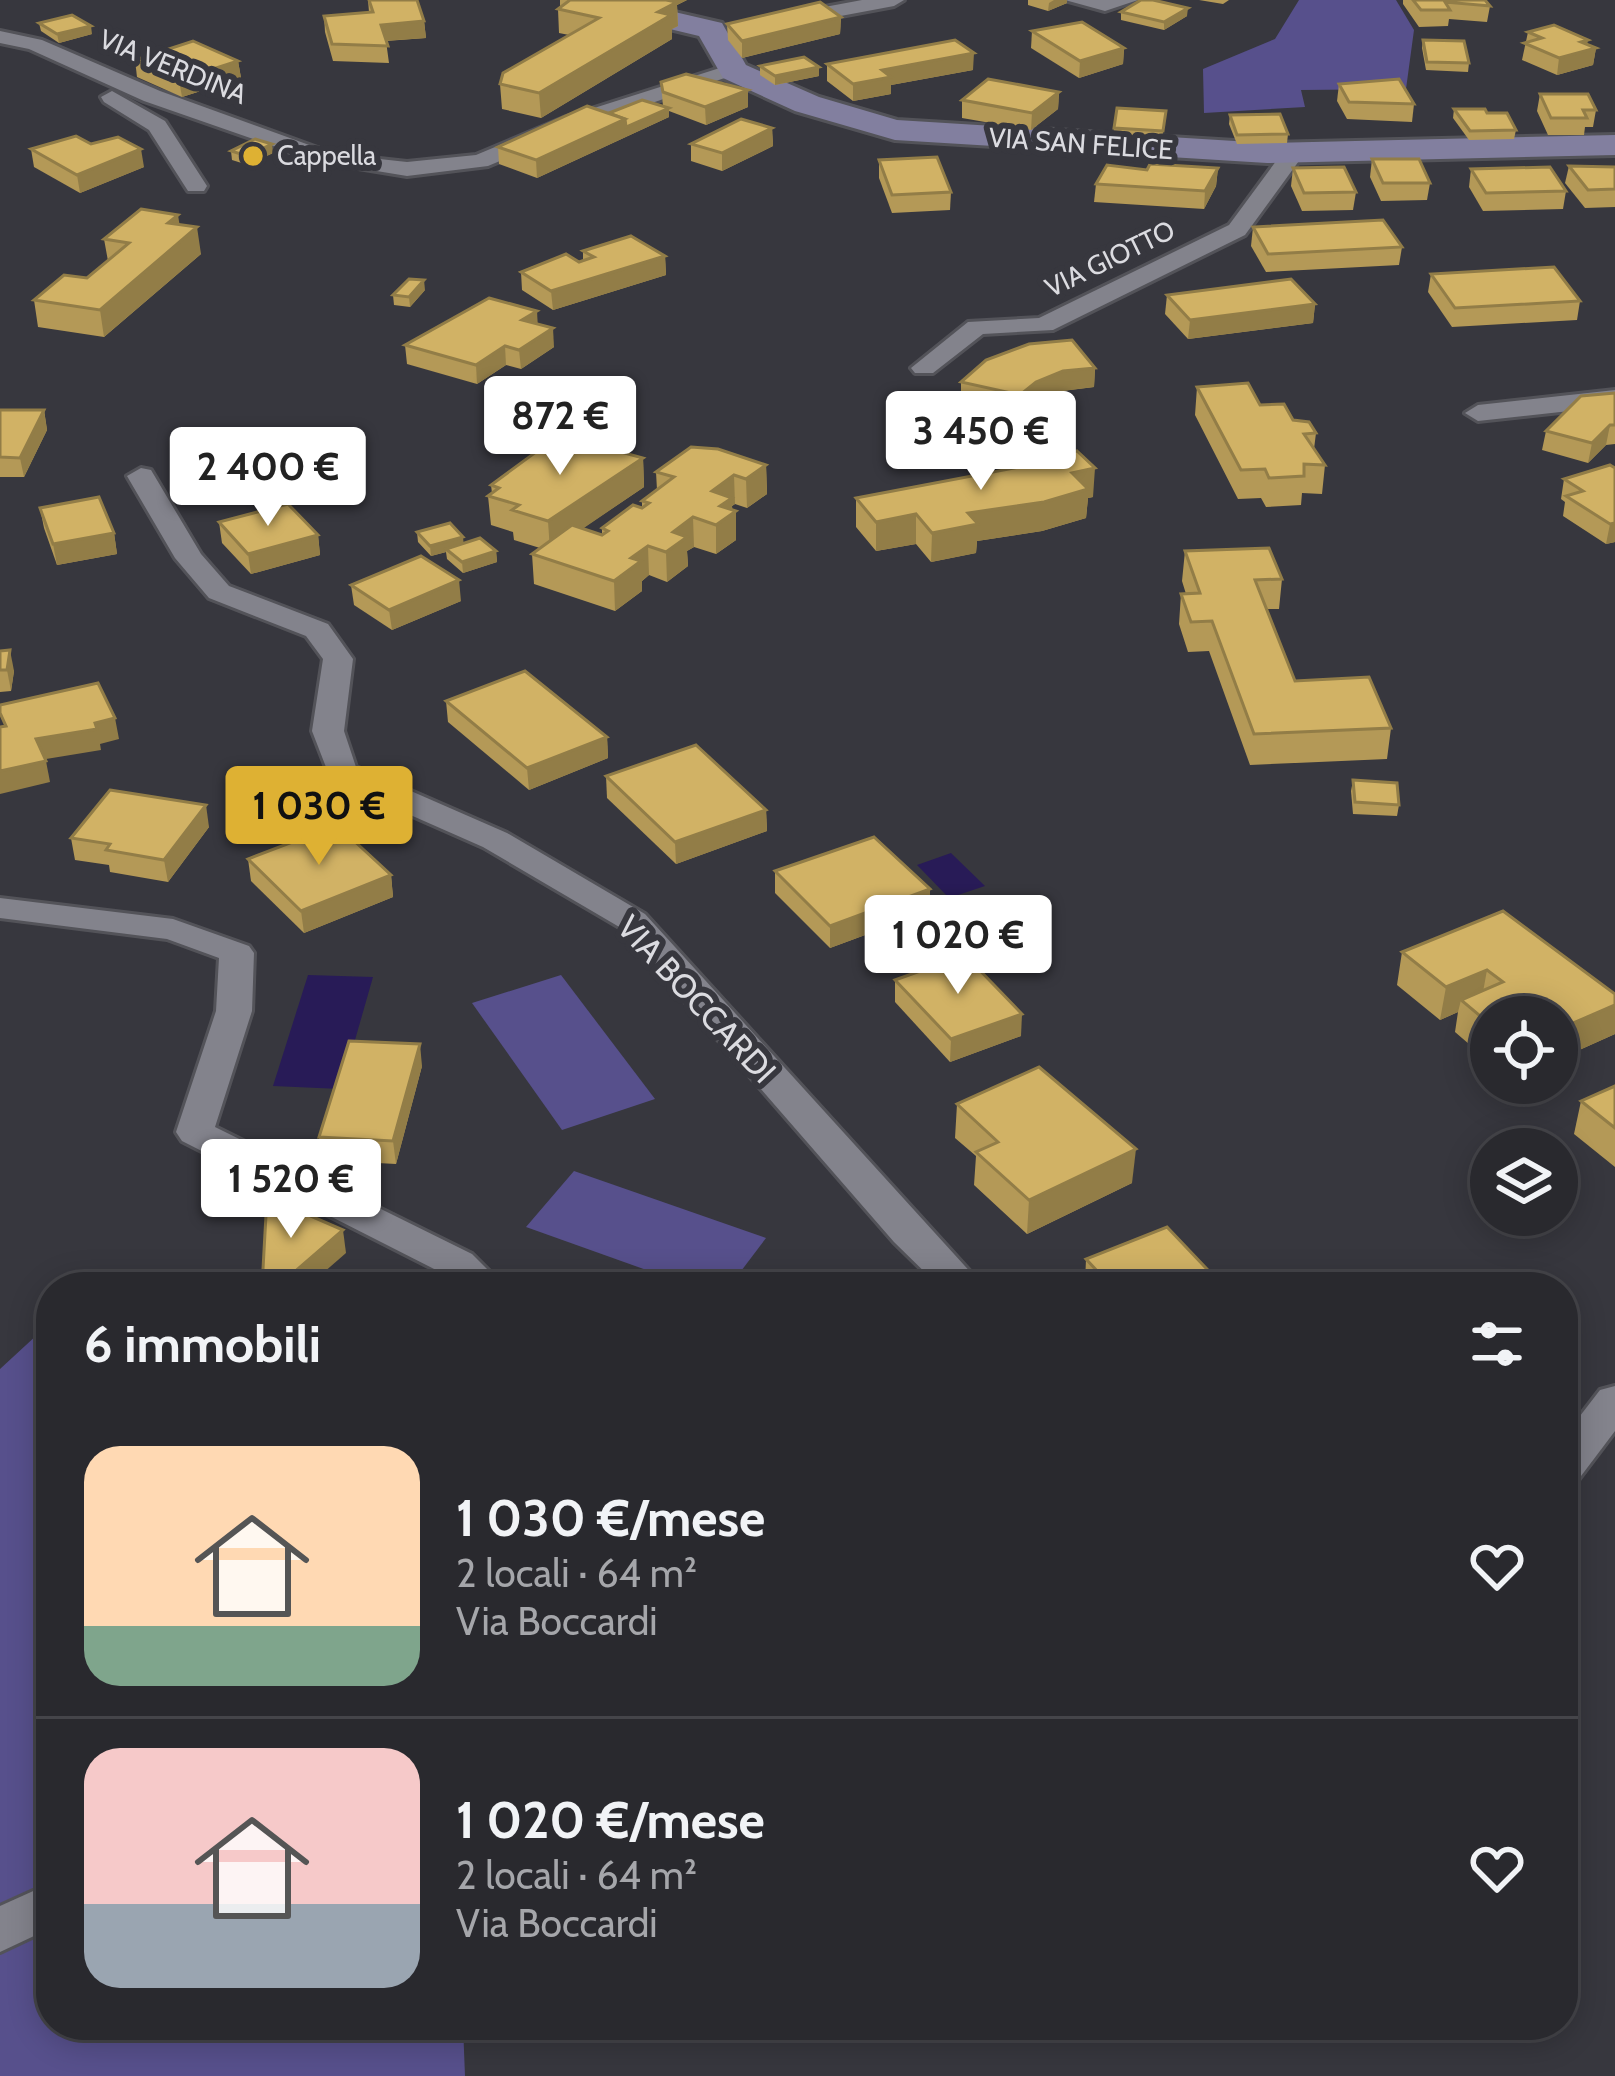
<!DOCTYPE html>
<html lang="it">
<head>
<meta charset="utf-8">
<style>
  :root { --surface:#29292e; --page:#35353a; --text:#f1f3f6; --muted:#a5a6aa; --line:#45454a; --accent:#deb133 }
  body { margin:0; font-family:Cabin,sans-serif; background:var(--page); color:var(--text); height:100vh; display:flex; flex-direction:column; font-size:45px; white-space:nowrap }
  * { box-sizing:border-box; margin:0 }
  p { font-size:39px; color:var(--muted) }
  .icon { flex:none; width:66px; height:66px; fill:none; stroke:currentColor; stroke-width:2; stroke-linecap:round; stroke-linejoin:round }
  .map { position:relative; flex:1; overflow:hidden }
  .drawer { position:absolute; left:36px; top:1272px; width:1542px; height:768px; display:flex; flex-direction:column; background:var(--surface); border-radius:48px; box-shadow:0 6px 30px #0003,0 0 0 3px var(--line) }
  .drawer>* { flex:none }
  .controls { position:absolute; left:1470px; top:996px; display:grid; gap:24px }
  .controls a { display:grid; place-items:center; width:108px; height:108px; border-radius:50%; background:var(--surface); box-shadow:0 6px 30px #0003,0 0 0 3px var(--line); font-size:60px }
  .price { position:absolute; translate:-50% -102px; padding:0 27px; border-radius:12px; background:#fff; color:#222; font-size:39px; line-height:78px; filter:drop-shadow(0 3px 6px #0008) }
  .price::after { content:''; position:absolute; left:50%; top:72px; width:36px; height:27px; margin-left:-18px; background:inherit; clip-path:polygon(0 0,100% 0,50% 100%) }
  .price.current { background:var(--accent); color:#111 }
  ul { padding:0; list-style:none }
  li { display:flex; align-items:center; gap:36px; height:300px; padding:0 48px }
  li+li { border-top:3px solid var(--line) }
  li span { display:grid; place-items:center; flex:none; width:336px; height:240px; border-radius:36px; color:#555 }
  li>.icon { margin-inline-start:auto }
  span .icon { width:144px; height:144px; fill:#fffc; stroke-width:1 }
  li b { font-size:51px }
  h2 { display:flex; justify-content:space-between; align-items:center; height:144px; padding:0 48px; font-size:51px }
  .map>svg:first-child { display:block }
  .green { fill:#57508c }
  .water { fill:#281b57 }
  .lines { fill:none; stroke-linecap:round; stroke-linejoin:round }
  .street-casing { stroke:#535359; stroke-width:6 }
  .secondary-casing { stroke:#535359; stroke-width:6 }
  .street { fill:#83838c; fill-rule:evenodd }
  .secondary { fill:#827f9f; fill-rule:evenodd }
  .wall { fill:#b49957 }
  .shaded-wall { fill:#927d47 }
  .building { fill:#d1b265; stroke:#927d47; stroke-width:3 }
  .poi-dot { fill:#deb133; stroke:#37373e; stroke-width:4.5 }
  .labels { text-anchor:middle; stroke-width:12; stroke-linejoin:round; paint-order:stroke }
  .far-street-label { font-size:27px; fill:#dbdbe0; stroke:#37373e }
  .far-poi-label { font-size:27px; fill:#dbdbe0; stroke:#37373e; text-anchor:start }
  .street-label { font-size:33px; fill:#dbdbe0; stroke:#37373e }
</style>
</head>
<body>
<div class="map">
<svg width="1615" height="2076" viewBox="0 0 1615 2076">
  <rect width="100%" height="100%" fill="#37373e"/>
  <g class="green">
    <polygon points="1299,0 1396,0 1414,30 1406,89 1301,90 1305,107 1204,113 1203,69 1275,39"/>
    <polygon points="561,975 655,1099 562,1130 472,1003"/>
    <polygon points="574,1171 766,1238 729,1287 694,1287 526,1227"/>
    <polygon points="51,1322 51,2025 463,2025 465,2076 0,2076 0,1369"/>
  </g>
  <g class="water">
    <polygon points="951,853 985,886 949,898 917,865"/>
    <polygon points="308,975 373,977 341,1089 273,1086"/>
  </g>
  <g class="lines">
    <g class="street-casing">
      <g id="street">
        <polygon points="862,0 904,0 894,6 782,27 772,21 782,15"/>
        <polygon points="1065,0 1138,0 1105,11"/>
        <polygon points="0,31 42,40 160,91 334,154 407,162 476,155 566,117 726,66 742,66 745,71 582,127 488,166 407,176 316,161 144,101 29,49 0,43"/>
        <polygon points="112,91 165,121 207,186 204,191 188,191 149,130 104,102 101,97"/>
        <polygon points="1293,147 1304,154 1245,235 1053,330 983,334 933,373 915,373 911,368 968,322 1039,318 1229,225 1285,149"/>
        <polygon points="1615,390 1615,406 1478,421 1465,413 1478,405"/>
        <polygon points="141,468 151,470 201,554 229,586 328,624 353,659 344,731 356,767 507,833 645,914 984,1287 940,1287 894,1242 621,928 483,847 331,780 312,731 323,659 306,636 209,598 175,558 127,476"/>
        <polygon points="0,898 173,919 249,946 254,953 252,1011 215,1127 472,1254 505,1287 460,1287 444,1274 182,1141 176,1132 216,1011 219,958 167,939 0,918"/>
        <polygon points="1615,1386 1615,1431 1578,1480 1563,1485 1563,1438 1600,1390"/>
        <polygon points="51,1883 51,1928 0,1952 0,1906"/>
      </g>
    </g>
    <g class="secondary-casing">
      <polygon id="secondary" points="570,0 623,0 722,23 746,65 819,97 897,120 1267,143 1615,135 1615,155 1267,163 895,140 795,111 723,78 699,36 574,6"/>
    </g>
    <use href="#street" class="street"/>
    <use href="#secondary" class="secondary"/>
  </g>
  <g class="wall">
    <polygon points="368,0 417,0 424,21 426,38 386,41 389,63 333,61 325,32 324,16 369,12"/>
    <polygon points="560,0 687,0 677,5 678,26 672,29 672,39 541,118 502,109 500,84 569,35 559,33 558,9 560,7"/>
    <polygon points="1028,0 1067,0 1067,3 1048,11 1028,5"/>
    <polygon points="1199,0 1229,0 1223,4"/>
    <polygon points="1403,0 1485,0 1490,6 1487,22 1449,19 1448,26 1419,27 1403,4"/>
    <polygon points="1121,12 1187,16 1164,30 1121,20"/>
    <polygon points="841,17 840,34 742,58 728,40 727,24"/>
    <polygon points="39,23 92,34 59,43 41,31"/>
    <polygon points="1032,31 1124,48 1123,64 1079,78 1031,48"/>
    <polygon points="1528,32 1596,48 1593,65 1557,75 1522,60"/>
    <polygon points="1423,40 1469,63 1468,72 1426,70 1422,48"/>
    <polygon points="135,60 238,61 241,78 182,97 137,77"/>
    <polygon points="827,64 973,70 891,85 891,94 853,101 827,81"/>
    <polygon points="760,66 819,67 819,76 775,85 760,75"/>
    <polygon points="661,82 748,107 706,125 669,111 669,117 537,178 499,164 498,147 609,113 663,107"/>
    <polygon points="1339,84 1414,104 1412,122 1347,119 1337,101"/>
    <polygon points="1059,92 1058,109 1031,130 962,118 962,100"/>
    <polygon points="1540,94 1596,110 1593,127 1585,127 1584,135 1548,135 1537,111"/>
    <polygon points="1454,109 1487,113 1516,130 1514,139 1469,140 1453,118"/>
    <polygon points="1166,111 1162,139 1113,137 1114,128"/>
    <polygon points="1230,115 1288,134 1287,143 1237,144 1229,124"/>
    <polygon points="772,128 773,146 722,171 691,161 691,144"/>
    <polygon points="91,144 144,167 80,193 34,167 31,149"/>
    <polygon points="231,151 273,153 248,165 232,160"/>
    <polygon points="1372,159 1430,183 1427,200 1381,201 1370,177"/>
    <polygon points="879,160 951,192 950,210 892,213 879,178"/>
    <polygon points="1569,166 1615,167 1615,207 1585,208 1565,183"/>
    <polygon points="1218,168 1216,186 1204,209 1094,202 1096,184 1147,170"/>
    <polygon points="1293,168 1356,192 1353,210 1302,211 1291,186"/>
    <polygon points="1471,169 1566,191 1563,209 1483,211 1469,187"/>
    <polygon points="180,225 201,254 104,337 38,327 34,300 87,278 108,261 104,239"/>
    <polygon points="1253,227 1402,247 1399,265 1266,272 1251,246"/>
    <polygon points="583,251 665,256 666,275 553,310 522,290 521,272 583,261"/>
    <polygon points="1431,274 1580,301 1577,320 1452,327 1428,292"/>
    <polygon points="425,290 410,307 394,305 393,295"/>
    <polygon points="1167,295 1315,304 1313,323 1188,339 1165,314"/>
    <polygon points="537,324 554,347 521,369 506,365 477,384 407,364 405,345"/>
    <polygon points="1095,368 1094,387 1062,391 1035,401 1019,414 961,401 961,382"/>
    <polygon points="1197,387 1260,405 1316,433 1314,449 1325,465 1322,494 1302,493 1301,505 1266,507 1261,498 1238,499 1195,415"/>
    <polygon points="1615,393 1615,444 1606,445 1588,463 1542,450 1546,431"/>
    <polygon points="0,410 44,410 47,430 24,477 0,477"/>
    <polygon points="274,440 320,447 322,466 313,469 314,479 263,492 238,462 235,442"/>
    <polygon points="561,450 643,458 644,487 583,528 602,535 602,528 642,508 642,501 657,490 656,472 766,465 767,494 747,508 735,504 732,506 736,540 716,554 694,547 687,551 688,566 667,582 649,575 642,581 642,591 615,611 534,584 532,554 540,548 514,540 513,532 491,525 488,496 492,493 491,485"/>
    <polygon points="1615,468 1615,542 1606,544 1563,516 1565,502 1561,499 1564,479"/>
    <polygon points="1093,497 1088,498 1086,518 1042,531 977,541 976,553 931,562 916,544 876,551 856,527 856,498"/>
    <polygon points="40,508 114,533 117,554 57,565 44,528"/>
    <polygon points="219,522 318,535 320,555 251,574 222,543"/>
    <polygon points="417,532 463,537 463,543 496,551 497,562 463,573 447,559 446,552 431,556 418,542"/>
    <polygon points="1185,551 1282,579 1279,609 1267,609 1295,681 1391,728 1387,759 1250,765 1209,651 1188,652 1179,624 1181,594 1186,594 1182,581"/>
    <polygon points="351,585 461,601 392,630 354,605"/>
    <polygon points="0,651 14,671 11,691 0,692"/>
    <polygon points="446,701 607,737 608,758 529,790 448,722"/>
    <polygon points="606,776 766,810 767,831 676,864 607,798"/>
    <polygon points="1353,780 1399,805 1397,816 1353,814 1351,791"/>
    <polygon points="209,827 168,882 110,872 109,865 75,860 71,838"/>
    <polygon points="248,859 391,875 393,897 304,933 251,881"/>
    <polygon points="775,871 930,911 830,948 775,893"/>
    <polygon points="1503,911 1615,1034 1557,1060 1557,1017 1491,1017 1491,1063 1455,1032 1458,1012 1440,1020 1397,985 1402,952"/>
    <polygon points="895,980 1021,1036 950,1062 895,1002"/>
    <polygon points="422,1066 396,1164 322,1160 319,1137"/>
    <polygon points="1615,1086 1615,1167 1574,1134 1581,1101"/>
    <polygon points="957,1104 1132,1183 1027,1234 974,1185 976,1156 955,1138"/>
    <polygon points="1086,1259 1224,1287 1088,1287 1085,1283"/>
  </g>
  <g class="shaded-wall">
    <polygon points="675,0 687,0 677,5 678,26 672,29 672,39 541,118 539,93 658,12 675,3"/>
    <polygon points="1054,0 1067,0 1067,3 1048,11 1049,3"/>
    <polygon points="1188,8 1187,16 1164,30 1164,22"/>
    <polygon points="841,17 840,34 742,58 742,41"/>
    <polygon points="424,21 426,38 382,41 381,25"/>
    <polygon points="91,26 92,34 59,43 57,34"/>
    <polygon points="1588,40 1586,51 1596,48 1593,65 1557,75 1559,58 1581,42"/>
    <polygon points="1124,48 1123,64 1079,78 1080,61"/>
    <polygon points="974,53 973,70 891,85 891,94 853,101 853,84 882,70"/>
    <polygon points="238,61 241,78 182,97 179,80"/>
    <polygon points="819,67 819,76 775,85 775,76"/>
    <polygon points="748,90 748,107 706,125 705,107"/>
    <polygon points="1059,92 1058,109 1031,130 1032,113"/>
    <polygon points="669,108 669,117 537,178 536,160 625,119"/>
    <polygon points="772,128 773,146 722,171 722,153"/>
    <polygon points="272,144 273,153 248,165 247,156"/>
    <polygon points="141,149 144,167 80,193 77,175"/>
    <polygon points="1218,168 1216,186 1204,209 1205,191"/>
    <polygon points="178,215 182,240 197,227 201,254 104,337 100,310 168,223"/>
    <polygon points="665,256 666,275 553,310 551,291"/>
    <polygon points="424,280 425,290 410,307 409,297"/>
    <polygon points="1315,304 1313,323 1188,339 1190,320"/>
    <polygon points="537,311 538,329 522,320"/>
    <polygon points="553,328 554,347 521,369 519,350"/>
    <polygon points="505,346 506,365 477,384 476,365"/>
    <polygon points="1095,368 1094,387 1062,391 1035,401 1019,414 1020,395 1036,382 1063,371"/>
    <polygon points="44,410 47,430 24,477 20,458"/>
    <polygon points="1610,425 1606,445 1588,463 1592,443"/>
    <polygon points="320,447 322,466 313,469 314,479 263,492 260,472 304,451"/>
    <polygon points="643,458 644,487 550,551 548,521"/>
    <polygon points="766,465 767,494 747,508 746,479"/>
    <polygon points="1095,468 1093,497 1088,498 1086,518 1042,531 977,541 976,553 931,562 932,533 968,513 1072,473"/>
    <polygon points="734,475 735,504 732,506 732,513 736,511 736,540 716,554 716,525 712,491"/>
    <polygon points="916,514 916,544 876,551 876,522"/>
    <polygon points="693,517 694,547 687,551 688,566 667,582 666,552 673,532"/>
    <polygon points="1615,523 1615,542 1606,544 1610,524"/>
    <polygon points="114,533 117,554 57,565 53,544"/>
    <polygon points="318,535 320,555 251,574 248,554"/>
    <polygon points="463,537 464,547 446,549 446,552 431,556 430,546"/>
    <polygon points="648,546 649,575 642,581 642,591 615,611 614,581 631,558"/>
    <polygon points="496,551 497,562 463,573 462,562"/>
    <polygon points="459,580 461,601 392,630 389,610"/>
    <polygon points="10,650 14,671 11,691 7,670"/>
    <polygon points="115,718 119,739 100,744 101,750 40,760 36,739"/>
    <polygon points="607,737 608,758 529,790 527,768"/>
    <polygon points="46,761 50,782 0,794 0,771"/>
    <polygon points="206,805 209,827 168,882 164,860"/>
    <polygon points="766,810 767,831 676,864 675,842"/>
    <polygon points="391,875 393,897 304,933 301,911"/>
    <polygon points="930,889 930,911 830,948 830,926"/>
    <polygon points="1487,970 1481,1003 1461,1000 1458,1012 1440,1020 1446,987"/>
    <polygon points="1615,1005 1615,1034 1557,1060 1557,1030"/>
    <polygon points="1022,1014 1021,1036 950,1062 951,1039"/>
    <polygon points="420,1044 422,1066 396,1164 393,1141"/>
    <polygon points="1136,1149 1132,1183 1027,1234 1029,1200"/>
    <polygon points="343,1230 346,1253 307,1287 277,1287"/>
  </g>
  <g class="building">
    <polygon points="369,0 417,0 424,21 381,25 388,46 332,44 324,16 373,12"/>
    <polygon points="570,0 666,0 677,2 658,12 671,15 539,93 500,84 503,73 599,18 558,9"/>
    <polygon points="1141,0 1153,0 1188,8 1164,22 1121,12"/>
    <polygon points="1413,0 1485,0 1490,6 1445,2 1450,10 1421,10"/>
    <polygon points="820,2 841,17 742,41 727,24"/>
    <polygon points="72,15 91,26 57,34 39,23"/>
    <polygon points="1082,22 1124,48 1080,61 1032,31"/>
    <polygon points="1554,25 1588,40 1581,42 1596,48 1559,58 1524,43 1542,38 1528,32"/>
    <polygon points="955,40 974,53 882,70 891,77 853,84 827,64"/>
    <polygon points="1423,40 1464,41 1469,63 1427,62"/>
    <polygon points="193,41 238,61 179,80 135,60"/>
    <polygon points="804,57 819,67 775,76 760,66"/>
    <polygon points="686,74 748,90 705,107 663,92 661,82"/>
    <polygon points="988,79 1059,92 1032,113 962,100"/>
    <polygon points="1399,79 1414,104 1349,102 1339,84"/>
    <polygon points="1540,94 1588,94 1596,110 1583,110 1587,118 1551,118"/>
    <polygon points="642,100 669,108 626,127 625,119 609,113"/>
    <polygon points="587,106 625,119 536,160 498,147"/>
    <polygon points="1117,108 1166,111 1163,131 1114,128"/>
    <polygon points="1454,109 1485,109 1487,113 1507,113 1516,130 1470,131"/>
    <polygon points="1280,114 1288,134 1237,135 1230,115"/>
    <polygon points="741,119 772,128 722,153 691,144"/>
    <polygon points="76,136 91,144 118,137 141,149 77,175 31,149"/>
    <polygon points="255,139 272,144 247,156 231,151"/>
    <polygon points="937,157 951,192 892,195 879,160"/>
    <polygon points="1372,159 1419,159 1430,183 1383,183"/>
    <polygon points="1150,164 1218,168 1205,191 1096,184 1107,165 1147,170"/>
    <polygon points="1569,166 1615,167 1615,189 1588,190"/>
    <polygon points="1344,167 1356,192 1304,193 1293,168"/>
    <polygon points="1550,167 1566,191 1486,193 1471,169"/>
    <polygon points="141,209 178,215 168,223 197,227 100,310 34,300 64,275 87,278 129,243 104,239"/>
    <polygon points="1383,220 1402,247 1268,254 1253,227"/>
    <polygon points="631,236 665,256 551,291 521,272 566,254 579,262 594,257 583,251"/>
    <polygon points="1554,267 1580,301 1455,308 1431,274"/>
    <polygon points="409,279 424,280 409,297 393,295"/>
    <polygon points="1291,279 1315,304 1190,320 1167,295"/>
    <polygon points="489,298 537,311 522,320 553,328 519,350 505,346 476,365 405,345"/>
    <polygon points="1072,340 1095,368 1063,371 1036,382 1020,395 961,382 986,360 1029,344"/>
    <polygon points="1248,383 1260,405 1284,404 1293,420 1309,422 1316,433 1304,434 1325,465 1304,464 1304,476 1269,478 1265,469 1241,470 1197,387"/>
    <polygon points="1615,393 1615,425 1610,425 1592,443 1546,431 1581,396"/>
    <polygon points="0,410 44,410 20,458 0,457"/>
    <polygon points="307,432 320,447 304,451 311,459 260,472 235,442 269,434 274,440"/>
    <polygon points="577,440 643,458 548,521 512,510 519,505 488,496 499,488 491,485 544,446 561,450"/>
    <polygon points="691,447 718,449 766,465 746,479 734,475 712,491 732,498 720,506 736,511 716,525 693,517 673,532 687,537 666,552 648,546 631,558 641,561 614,581 532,554 572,525 602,535 608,531 602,528 633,505 642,508 649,503 642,501 674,477 656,472"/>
    <polygon points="1077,451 1095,468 1072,473 1088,489 1044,502 968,513 978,524 932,533 916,514 876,522 856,498 1035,464 1035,460"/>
    <polygon points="1610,465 1615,468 1615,523 1610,524 1566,496 1583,491 1564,479"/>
    <polygon points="99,497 114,533 53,544 40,508"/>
    <polygon points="288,504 318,535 248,554 219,522"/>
    <polygon points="450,523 463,537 430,546 417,532"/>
    <polygon points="480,538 496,551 462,562 446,549"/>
    <polygon points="1269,548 1282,579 1255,580 1295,681 1369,677 1391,728 1254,734 1212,621 1191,622 1181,594 1200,593 1185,551"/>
    <polygon points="421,556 459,580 389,610 351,585"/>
    <polygon points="10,650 7,670 0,670 0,651"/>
    <polygon points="525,671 607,737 527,768 446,701"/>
    <polygon points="98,683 115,718 95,723 97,729 36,739 46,761 0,771 0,727 6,726 0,713 0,705"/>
    <polygon points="696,745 766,810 675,842 606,776"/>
    <polygon points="1353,780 1397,783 1399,805 1355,802"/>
    <polygon points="110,790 206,805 164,860 106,850 110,844 71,838"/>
    <polygon points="337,825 391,875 301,911 248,859"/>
    <polygon points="874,837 930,889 830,926 775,871"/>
    <polygon points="1503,911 1615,994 1615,1005 1557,1030 1557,1017 1491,1017 1491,1025 1461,1000 1503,982 1487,970 1446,987 1402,952"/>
    <polygon points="965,955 1022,1014 951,1039 895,980"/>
    <polygon points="349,1041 420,1044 393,1141 319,1137"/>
    <polygon points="1039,1067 1136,1149 1029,1200 976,1152 998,1142 957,1104"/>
    <polygon points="1615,1086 1615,1128 1581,1101"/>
    <polygon points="267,1197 343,1230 277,1287 262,1287"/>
    <polygon points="1167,1227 1224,1287 1112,1287 1086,1259"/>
  </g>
  <circle class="poi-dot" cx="253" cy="156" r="12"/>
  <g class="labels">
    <g class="far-street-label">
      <text transform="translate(173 67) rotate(22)" y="9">VIA VERDINA</text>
      <text transform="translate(1081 144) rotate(4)" y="9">VIA SAN FELICE</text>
      <text transform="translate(1110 259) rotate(-26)" y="9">VIA GIOTTO</text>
    </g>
    <g class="far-poi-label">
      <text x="277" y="165">Cappella</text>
    </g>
    <g class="street-label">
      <text transform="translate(697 999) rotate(47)" y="12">VIA BOCCARDI</text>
    </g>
  </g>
</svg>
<div class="controls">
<a><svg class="icon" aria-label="locate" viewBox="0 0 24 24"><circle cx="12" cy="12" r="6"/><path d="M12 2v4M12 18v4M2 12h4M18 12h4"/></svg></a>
<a><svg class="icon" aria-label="layers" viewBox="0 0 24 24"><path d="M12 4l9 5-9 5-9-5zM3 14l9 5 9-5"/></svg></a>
</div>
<b class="price" style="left:560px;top:478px">872 €</b>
<b class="price" style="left:981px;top:493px">3 450 €</b>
<b class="price" style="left:268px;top:529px">2 400 €</b>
<b class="price current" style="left:319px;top:868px">1 030 €</b>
<b class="price" style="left:958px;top:997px">1 020 €</b>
<b class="price" style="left:291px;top:1241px">1 520 €</b>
<section class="drawer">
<h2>6 immobili<svg class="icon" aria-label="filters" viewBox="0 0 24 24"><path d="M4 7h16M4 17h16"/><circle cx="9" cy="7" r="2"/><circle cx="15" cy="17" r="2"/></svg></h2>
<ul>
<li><span style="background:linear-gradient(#ffd9b3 75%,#7fa58c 0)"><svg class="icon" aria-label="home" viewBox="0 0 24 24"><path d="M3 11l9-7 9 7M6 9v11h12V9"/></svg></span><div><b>1 030 €/mese</b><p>2 locali · 64 m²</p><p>Via Boccardi</p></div><svg class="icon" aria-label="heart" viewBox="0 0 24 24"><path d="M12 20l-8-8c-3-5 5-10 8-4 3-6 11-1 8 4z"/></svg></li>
<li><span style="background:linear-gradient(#f6c9c9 65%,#9aa5b1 0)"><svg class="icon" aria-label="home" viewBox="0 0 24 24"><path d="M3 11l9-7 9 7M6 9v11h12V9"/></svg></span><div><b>1 020 €/mese</b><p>2 locali · 64 m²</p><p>Via Boccardi</p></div><svg class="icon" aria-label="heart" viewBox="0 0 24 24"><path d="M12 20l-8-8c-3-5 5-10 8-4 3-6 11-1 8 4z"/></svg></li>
</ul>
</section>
</div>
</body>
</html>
